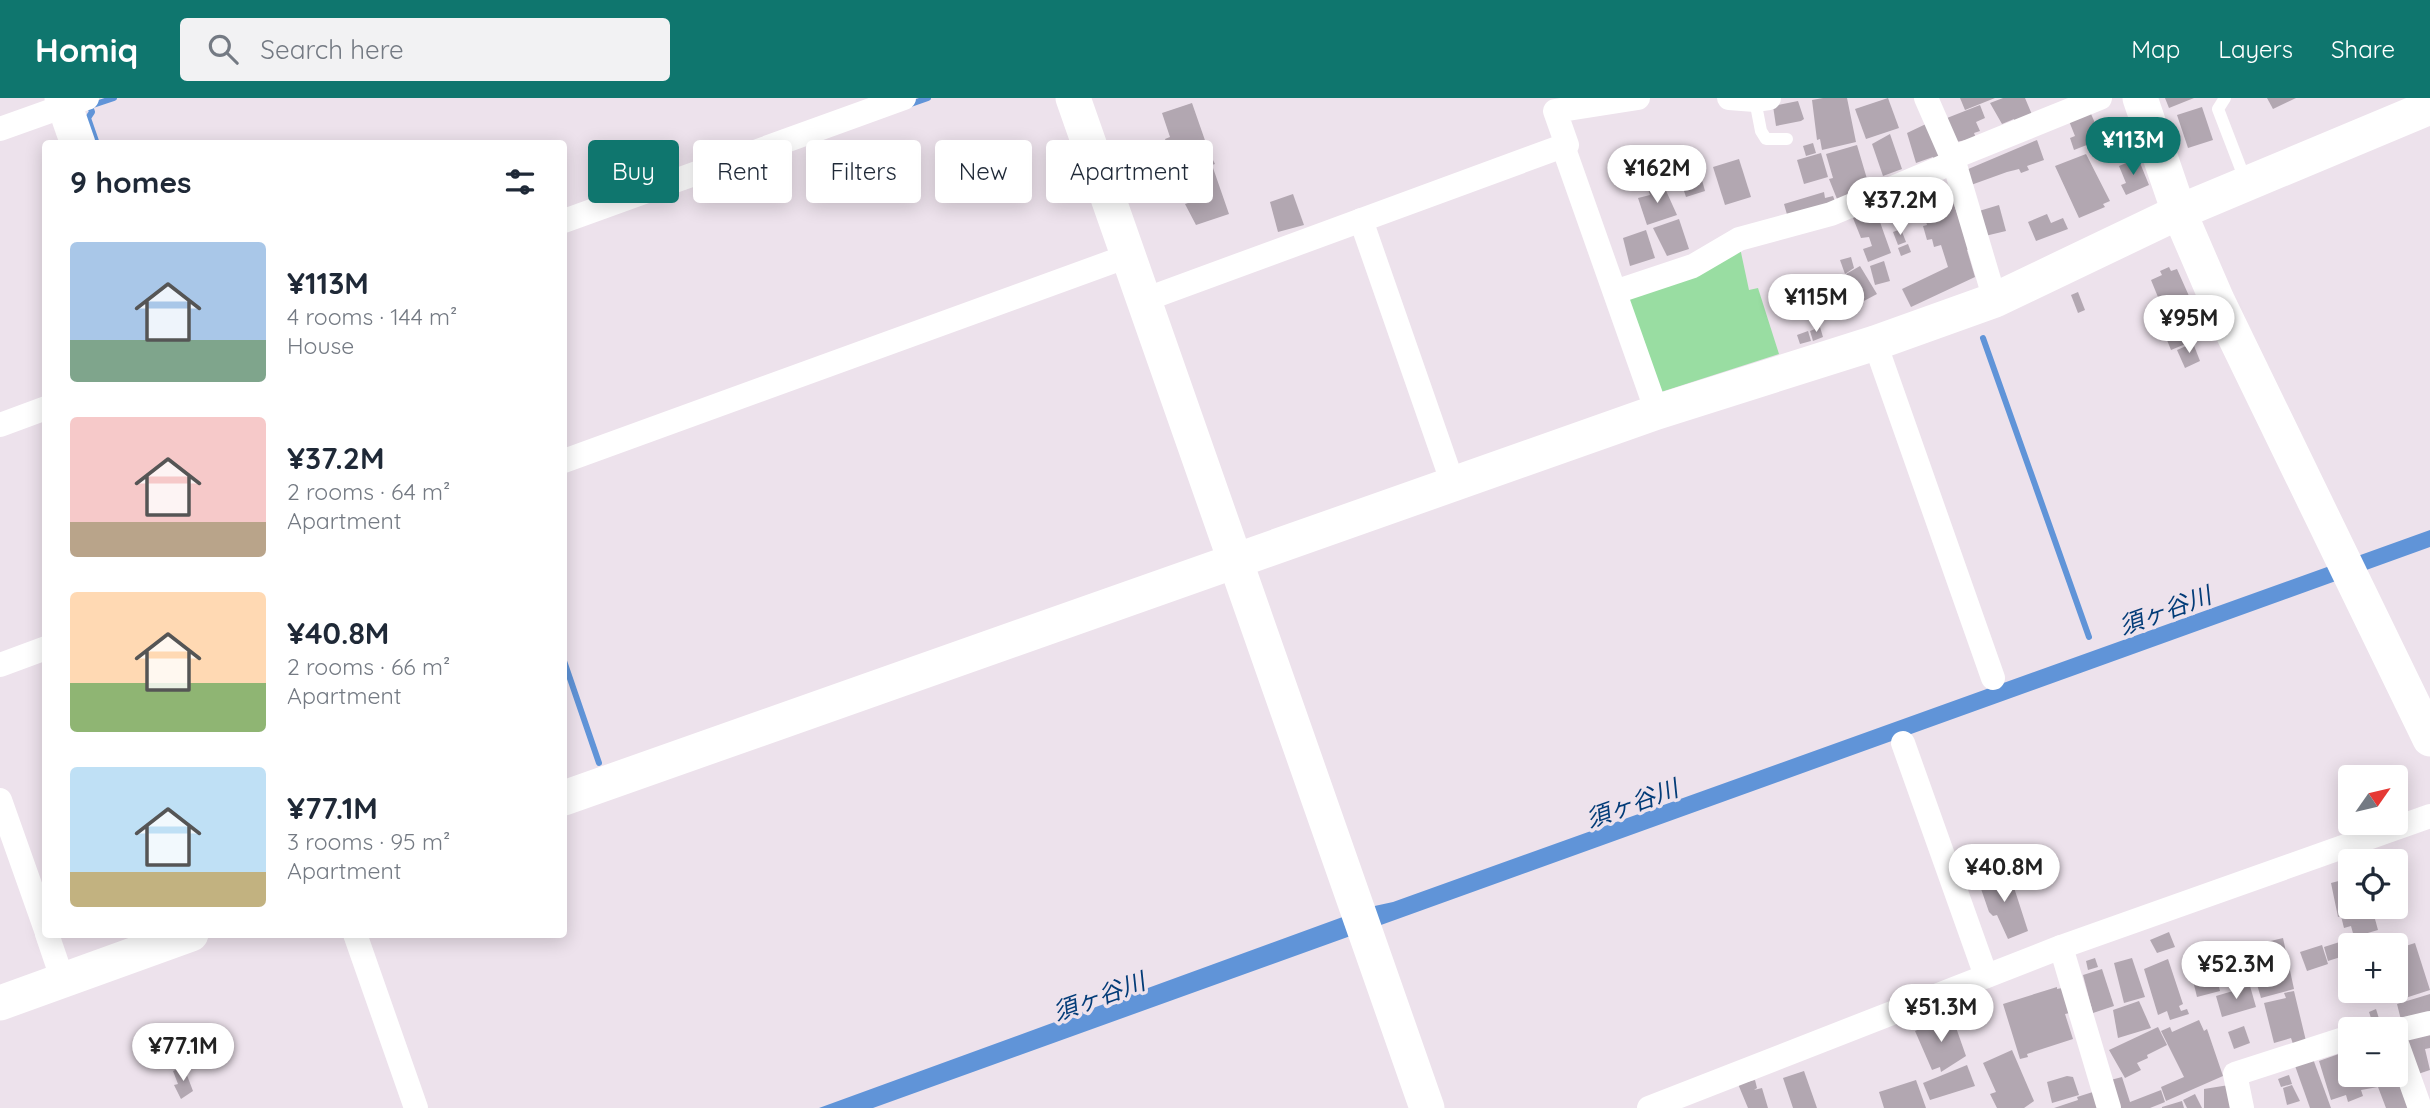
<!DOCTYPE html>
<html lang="en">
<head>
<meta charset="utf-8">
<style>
  :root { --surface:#fff; --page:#f2f2f3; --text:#1f2937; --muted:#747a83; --accent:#0f766e }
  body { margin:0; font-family:Quicksand,"Noto Sans JP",sans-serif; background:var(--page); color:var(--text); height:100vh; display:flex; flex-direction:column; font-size:26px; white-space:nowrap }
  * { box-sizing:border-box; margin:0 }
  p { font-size:23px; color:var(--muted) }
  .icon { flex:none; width:38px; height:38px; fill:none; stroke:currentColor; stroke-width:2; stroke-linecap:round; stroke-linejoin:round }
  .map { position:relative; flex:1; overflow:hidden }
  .panel { position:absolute; left:42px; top:42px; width:525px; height:798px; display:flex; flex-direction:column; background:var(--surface); border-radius:7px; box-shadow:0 4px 18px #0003 }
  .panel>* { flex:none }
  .banner { position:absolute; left:588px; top:42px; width:665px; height:63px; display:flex; gap:14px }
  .needle { width:46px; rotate:56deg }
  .tools { position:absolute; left:2338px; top:667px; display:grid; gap:14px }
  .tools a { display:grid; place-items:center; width:70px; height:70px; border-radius:7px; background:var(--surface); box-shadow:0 4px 18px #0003; font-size:35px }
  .price { position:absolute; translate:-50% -60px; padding:0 16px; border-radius:24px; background:#fff; color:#222; font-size:23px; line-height:46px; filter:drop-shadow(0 2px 4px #0008) }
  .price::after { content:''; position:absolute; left:50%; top:42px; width:21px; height:16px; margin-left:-10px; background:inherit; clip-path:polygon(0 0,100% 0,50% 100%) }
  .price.current { background:var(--accent); color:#fff }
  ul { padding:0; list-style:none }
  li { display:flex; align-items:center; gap:21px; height:175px; padding:0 28px }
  li span { display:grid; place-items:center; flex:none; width:196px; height:140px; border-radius:7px; color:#555 }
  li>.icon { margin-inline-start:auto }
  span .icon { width:84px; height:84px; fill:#fffc; stroke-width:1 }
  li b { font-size:30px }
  h2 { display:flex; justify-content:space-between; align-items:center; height:84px; padding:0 28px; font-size:30px }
  .chip { padding:0 24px; border-radius:7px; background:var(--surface); box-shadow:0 4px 18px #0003; font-size:24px; line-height:63px }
  .chip.current { background:var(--accent); color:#fff }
  header { display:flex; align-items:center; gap:42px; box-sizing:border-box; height:98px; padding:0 35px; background:var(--accent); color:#fff }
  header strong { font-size:33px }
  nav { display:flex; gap:38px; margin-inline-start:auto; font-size:24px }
  .search { width:490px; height:63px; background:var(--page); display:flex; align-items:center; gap:18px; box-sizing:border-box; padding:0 24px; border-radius:7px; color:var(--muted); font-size:26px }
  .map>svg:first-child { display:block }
  .green { fill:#99dda2 }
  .water { fill:#6094d8 }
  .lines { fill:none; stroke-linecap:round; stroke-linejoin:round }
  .stream { stroke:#6094d8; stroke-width:6 }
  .building { fill:#b2a7b1 }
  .lane { stroke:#fff; stroke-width:12 }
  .street { stroke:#fff; stroke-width:24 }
  .secondary { stroke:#fff; stroke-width:35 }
  .labels { text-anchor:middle; stroke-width:7; stroke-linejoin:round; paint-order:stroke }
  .water-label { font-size:24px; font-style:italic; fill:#033c78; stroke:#ede2ec }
</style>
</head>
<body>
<header>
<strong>Homiq</strong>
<div class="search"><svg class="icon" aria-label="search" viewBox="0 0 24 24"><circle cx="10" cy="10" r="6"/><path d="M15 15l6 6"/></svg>Search here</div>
<nav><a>Map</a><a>Layers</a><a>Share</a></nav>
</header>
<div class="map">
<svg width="2430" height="1010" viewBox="0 0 2430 1010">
  <rect width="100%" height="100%" fill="#ede2ec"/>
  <polygon class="green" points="1739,145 1749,192 1758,190 1779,256 1661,294 1628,199"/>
  <polygon class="water" points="2430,432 2430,449 873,1010 819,1010 1370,809 1393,804"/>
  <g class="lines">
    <g class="stream">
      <polyline points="908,7 928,0"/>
      <polyline points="97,46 88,20 92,14 90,8 114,0"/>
      <polyline points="1983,240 2089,539"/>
      <polyline points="564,563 599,665"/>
    </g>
  </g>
  <g class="building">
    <polygon points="1823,0 1847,0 1856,44 1822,52 1820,41 1817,42 1812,2"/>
    <polygon points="1888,0 1899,30 1866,41 1855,11"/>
    <polygon points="1960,0 1995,0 1965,12"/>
    <polygon points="2003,0 2025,0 2033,19 2015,26 2014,21 2002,26 1990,5"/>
    <polygon points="2165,0 2194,0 2169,10"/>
    <polygon points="2267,0 2296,0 2273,11"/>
    <polygon points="1798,3 1804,21 1801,23 1776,28 1773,8"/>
    <polygon points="1192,5 1208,51 1203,53 1205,60 1181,68 1175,52 1170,54 1165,41 1170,39 1162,15"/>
    <polygon points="1980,7 1985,20 1976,24 1980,33 1974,35 1976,40 1956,44 1947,20"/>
    <polygon points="2088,9 2102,41 2074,52 2070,40 2075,38 2067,18"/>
    <polygon points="2202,9 2213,42 2188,50 2177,17"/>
    <polygon points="1928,25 1941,62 1935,64 1933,59 1916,65 1907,35"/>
    <polygon points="1890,36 1902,71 1883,78 1872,46"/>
    <polygon points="2037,42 2044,62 2027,68 2029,72 2021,75 2019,71 2007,74 1971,87 1966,72"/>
    <polygon points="1813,45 1816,55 1806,58 1803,48"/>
    <polygon points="1857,47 1870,91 1837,101 1829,81 1833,80 1826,56"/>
    <polygon points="1821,55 1828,79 1804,86 1797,62"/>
    <polygon points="2086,56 2110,103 2103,106 2105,109 2079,120 2055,68"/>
    <polygon points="2138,60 2149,87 2126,97 2121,87 2126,85 2119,68"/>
    <polygon points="1739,61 1751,99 1725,107 1713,69"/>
    <polygon points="1213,62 1215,66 1212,67 1229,116 1196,127 1185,106 1188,105 1177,74"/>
    <polygon points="1700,75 1705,93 1686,99 1680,81"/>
    <polygon points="1663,86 1677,117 1647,127 1638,100 1650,97 1648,91"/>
    <polygon points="1925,86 1929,96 1918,100 1914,91"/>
    <polygon points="1912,91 1920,112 1890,124 1882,102"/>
    <polygon points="1949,93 1970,151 1967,152 1975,179 1911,209 1902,191 1948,169 1941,147 1934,149 1932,141 1927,142 1923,128 1927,127 1920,102"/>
    <polygon points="1824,94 1825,100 1833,98 1836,106 1788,120 1784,106"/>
    <polygon points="1293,96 1304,127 1278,134 1270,104"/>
    <polygon points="1999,107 2006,133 1985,138 1979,113"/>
    <polygon points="1875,110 1891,155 1868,164 1863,151 1872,148 1869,139 1861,140 1853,120"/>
    <polygon points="2047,116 2051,125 2063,120 2068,131 2036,143 2028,124"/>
    <polygon points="1679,121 1689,151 1667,158 1653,130"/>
    <polygon points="1901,131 1906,144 1898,147 1893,134"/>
    <polygon points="1646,132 1655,160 1630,168 1623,140"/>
    <polygon points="1908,146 1911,154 1901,158 1898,150"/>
    <polygon points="1851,159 1854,170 1845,176 1840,162"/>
    <polygon points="1884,163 1890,183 1875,187 1870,168"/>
    <polygon points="1860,168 1877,196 1862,204 1846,176"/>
    <polygon points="2169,169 2171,173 2177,171 2197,216 2197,221 2183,227 2180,223 2170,227 2166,218 2161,220 2155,206 2160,204 2151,182 2162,177 2160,173"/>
    <polygon points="1840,178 1846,206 1794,212 1789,189"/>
    <polygon points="2078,194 2085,212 2078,215 2071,197"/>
    <polygon points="2189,227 2195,242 2171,252 2165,237"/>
    <polygon points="1820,229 1823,239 1813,243 1810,233"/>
    <polygon points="1808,233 1811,243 1800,246 1797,237"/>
    <polygon points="2193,245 2200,263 2185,270 2177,252"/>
    <polygon points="2009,774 2028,833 2008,841 1997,817 1993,818 1989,814 1979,785"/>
    <polygon points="2350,780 2350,808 2374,808 2378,820 2375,821 2378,832 2354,839 2351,828 2344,830 2341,818 2338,819 2331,785"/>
    <polygon points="2169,834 2175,849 2157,855 2150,842"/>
    <polygon points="2283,840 2294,891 2261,900 2246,849"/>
    <polygon points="2349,841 2350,856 2328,863 2324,849"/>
    <polygon points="2415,845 2430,892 2396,903 2392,892 2396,892 2396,851"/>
    <polygon points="2322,847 2328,866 2307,873 2300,854"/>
    <polygon points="2239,848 2242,859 2220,865 2217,854"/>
    <polygon points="2211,856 2220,893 2197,899 2188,862"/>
    <polygon points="2095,860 2098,869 2088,872 2086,863"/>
    <polygon points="2132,860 2145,899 2124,905 2114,865"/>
    <polygon points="2168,861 2183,906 2179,908 2181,913 2187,911 2189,916 2170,922 2167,913 2158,917 2144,871"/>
    <polygon points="2102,871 2114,908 2093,915 2083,877"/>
    <polygon points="2250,888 2256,909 2222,919 2216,898"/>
    <polygon points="2057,889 2057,891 2062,890 2070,915 2065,916 2073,941 2027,956 2028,959 2020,961 2003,906"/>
    <polygon points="2294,893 2306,943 2293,946 2291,940 2274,945 2264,905 2286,900 2284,895"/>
    <polygon points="2430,896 2430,914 2401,922 2397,906"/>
    <polygon points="2139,903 2151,930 2118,940 2113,912"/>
    <polygon points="2376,911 2381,927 2374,929 2369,914"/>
    <polygon points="1949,918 1953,921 1966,958 1941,974 1940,969 1932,972 1915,933"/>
    <polygon points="2199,922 2204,933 2207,931 2223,978 2166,1003 2161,989 2184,979 2161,933 2170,929 2172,934"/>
    <polygon points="2244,928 2250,945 2234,951 2228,934"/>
    <polygon points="2158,929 2167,947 2147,957 2148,960 2137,965 2141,972 2125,980 2109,952"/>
    <polygon points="2430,932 2430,950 2425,951 2430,972 2415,977 2403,941"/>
    <polygon points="2012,952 2034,1003 2024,1010 1997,1010 1990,996 1996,994 1983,965"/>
    <polygon points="2350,952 2350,976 2396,976 2410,1010 2386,1010 2378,989 2361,992 2363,998 2348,1004 2346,997 2331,1002 2319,963"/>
    <polygon points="2312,958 2331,1010 2310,1010 2294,965"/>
    <polygon points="1967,967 1975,988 1930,1002 1923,985"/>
    <polygon points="180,970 181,973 185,972 193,993 181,1001 174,987 178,986 173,973"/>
    <polygon points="1804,973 1817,1010 1793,1010 1783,980"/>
    <polygon points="2289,977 2292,986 2281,989 2278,981"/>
    <polygon points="2067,978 2073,979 2079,997 2052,1005 2047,984"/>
    <polygon points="2122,979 2130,1004 2161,992 2165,1004 2150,1010 2116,1010 2107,983"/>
    <polygon points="1755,982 1757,990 1754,992 1762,990 1768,1010 1748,1010 1738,986"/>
    <polygon points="1916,982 1926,1010 1884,1010 1879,994"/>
    <polygon points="2229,987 2233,1010 2204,1010 2204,991"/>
    <polygon points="2292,987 2300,1003 2287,1007 2283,990"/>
    <polygon points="2096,993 2102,1010 2054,1010 2078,1002 2077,999"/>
    <polygon points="2195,996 2202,1010 2187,1010 2183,1002"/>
    <polygon points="2182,1003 2184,1010 2162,1010 2162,1009"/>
  </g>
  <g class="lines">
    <g class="lane">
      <polyline points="2225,0 2218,11 2246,84"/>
      <polyline points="1755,2 1761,33 1766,41 1787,41"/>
    </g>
    <g class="street">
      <polyline points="1638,0 1555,13 1567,47 1563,48 1657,314"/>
      <polyline points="1729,0 1755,2 1769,0"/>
      <polyline points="1926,0 1954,64 1995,202"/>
      <polyline points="0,31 87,0"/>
      <polyline points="1952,60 2100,0"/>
      <polyline points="1361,122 1453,386"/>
      <polyline points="564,123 904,0"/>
      <polyline points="1615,194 1693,168 1739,141 1831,116 1954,64"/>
      <polyline points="1144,202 1563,48"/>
      <polyline points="1875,245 1993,580"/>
      <polyline points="0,327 46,310"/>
      <polyline points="564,363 1128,158"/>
      <polyline points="0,567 46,550"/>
      <polyline points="1903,645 1986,878"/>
      <polyline points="0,702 46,832"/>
      <polyline points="47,836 63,883"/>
      <polyline points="355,836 416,1010"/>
      <polyline points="2061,849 2109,1010"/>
      <polyline points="2396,933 2430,925"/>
      <polyline points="2396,943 2420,1010"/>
      <polyline points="1649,1010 2061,849 2430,718"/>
      <polyline points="2242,1010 2235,976 2350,939"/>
    </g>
    <g class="secondary">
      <polyline points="62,0 78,46"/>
      <polyline points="1073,0 1427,1010"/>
      <polyline points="2140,0 2179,114 2217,202 2430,641"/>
      <polyline points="564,700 1657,314 1875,245 1995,202 2179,114 2430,9"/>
      <polyline points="0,905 191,836"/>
    </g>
  </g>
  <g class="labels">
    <g class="water-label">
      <text transform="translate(2165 513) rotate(-20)" y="8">須ヶ谷川</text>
      <text transform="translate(1632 706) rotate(-20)" y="8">須ヶ谷川</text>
      <text transform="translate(1099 899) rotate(-20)" y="8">須ヶ谷川</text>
    </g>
  </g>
</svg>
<div class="tools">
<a><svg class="needle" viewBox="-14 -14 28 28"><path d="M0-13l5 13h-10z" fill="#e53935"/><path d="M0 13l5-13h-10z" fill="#747a83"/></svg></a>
<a><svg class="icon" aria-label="locate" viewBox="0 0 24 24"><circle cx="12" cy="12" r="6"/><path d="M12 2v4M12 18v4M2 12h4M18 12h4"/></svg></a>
<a>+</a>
<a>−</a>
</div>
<b class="price current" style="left:2133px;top:79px">¥113M</b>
<b class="price" style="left:1657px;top:107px">¥162M</b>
<b class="price" style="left:1900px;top:139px">¥37.2M</b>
<b class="price" style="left:1816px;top:236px">¥115M</b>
<b class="price" style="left:2189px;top:257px">¥95M</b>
<b class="price" style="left:2004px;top:806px">¥40.8M</b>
<b class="price" style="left:2236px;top:903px">¥52.3M</b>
<b class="price" style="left:1941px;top:946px">¥51.3M</b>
<b class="price" style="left:183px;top:985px">¥77.1M</b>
<div class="banner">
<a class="chip current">Buy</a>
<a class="chip">Rent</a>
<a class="chip">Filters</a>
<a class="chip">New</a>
<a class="chip">Apartment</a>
</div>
<section class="panel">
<h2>9 homes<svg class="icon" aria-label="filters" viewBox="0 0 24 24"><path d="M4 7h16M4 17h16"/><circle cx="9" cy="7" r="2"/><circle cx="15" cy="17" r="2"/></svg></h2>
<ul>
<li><span style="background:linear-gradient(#a9c7e8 70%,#7fa58c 0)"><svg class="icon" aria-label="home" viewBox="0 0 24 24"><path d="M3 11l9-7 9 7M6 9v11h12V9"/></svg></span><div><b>¥113M</b><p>4 rooms · 144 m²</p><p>House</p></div></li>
<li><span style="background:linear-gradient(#f6c9c9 75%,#b9a48a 0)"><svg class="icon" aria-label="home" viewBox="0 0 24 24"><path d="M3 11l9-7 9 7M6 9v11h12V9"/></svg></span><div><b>¥37.2M</b><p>2 rooms · 64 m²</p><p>Apartment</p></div></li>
<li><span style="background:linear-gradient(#ffd9b3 65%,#8fb573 0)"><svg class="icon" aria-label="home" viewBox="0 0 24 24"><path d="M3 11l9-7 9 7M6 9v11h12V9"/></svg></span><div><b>¥40.8M</b><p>2 rooms · 66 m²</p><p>Apartment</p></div></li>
<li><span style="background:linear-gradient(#bfe0f5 75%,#c2b280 0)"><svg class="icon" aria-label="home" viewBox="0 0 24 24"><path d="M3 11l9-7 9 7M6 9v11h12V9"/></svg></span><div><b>¥77.1M</b><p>3 rooms · 95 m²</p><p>Apartment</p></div></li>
</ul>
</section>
</div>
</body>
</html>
